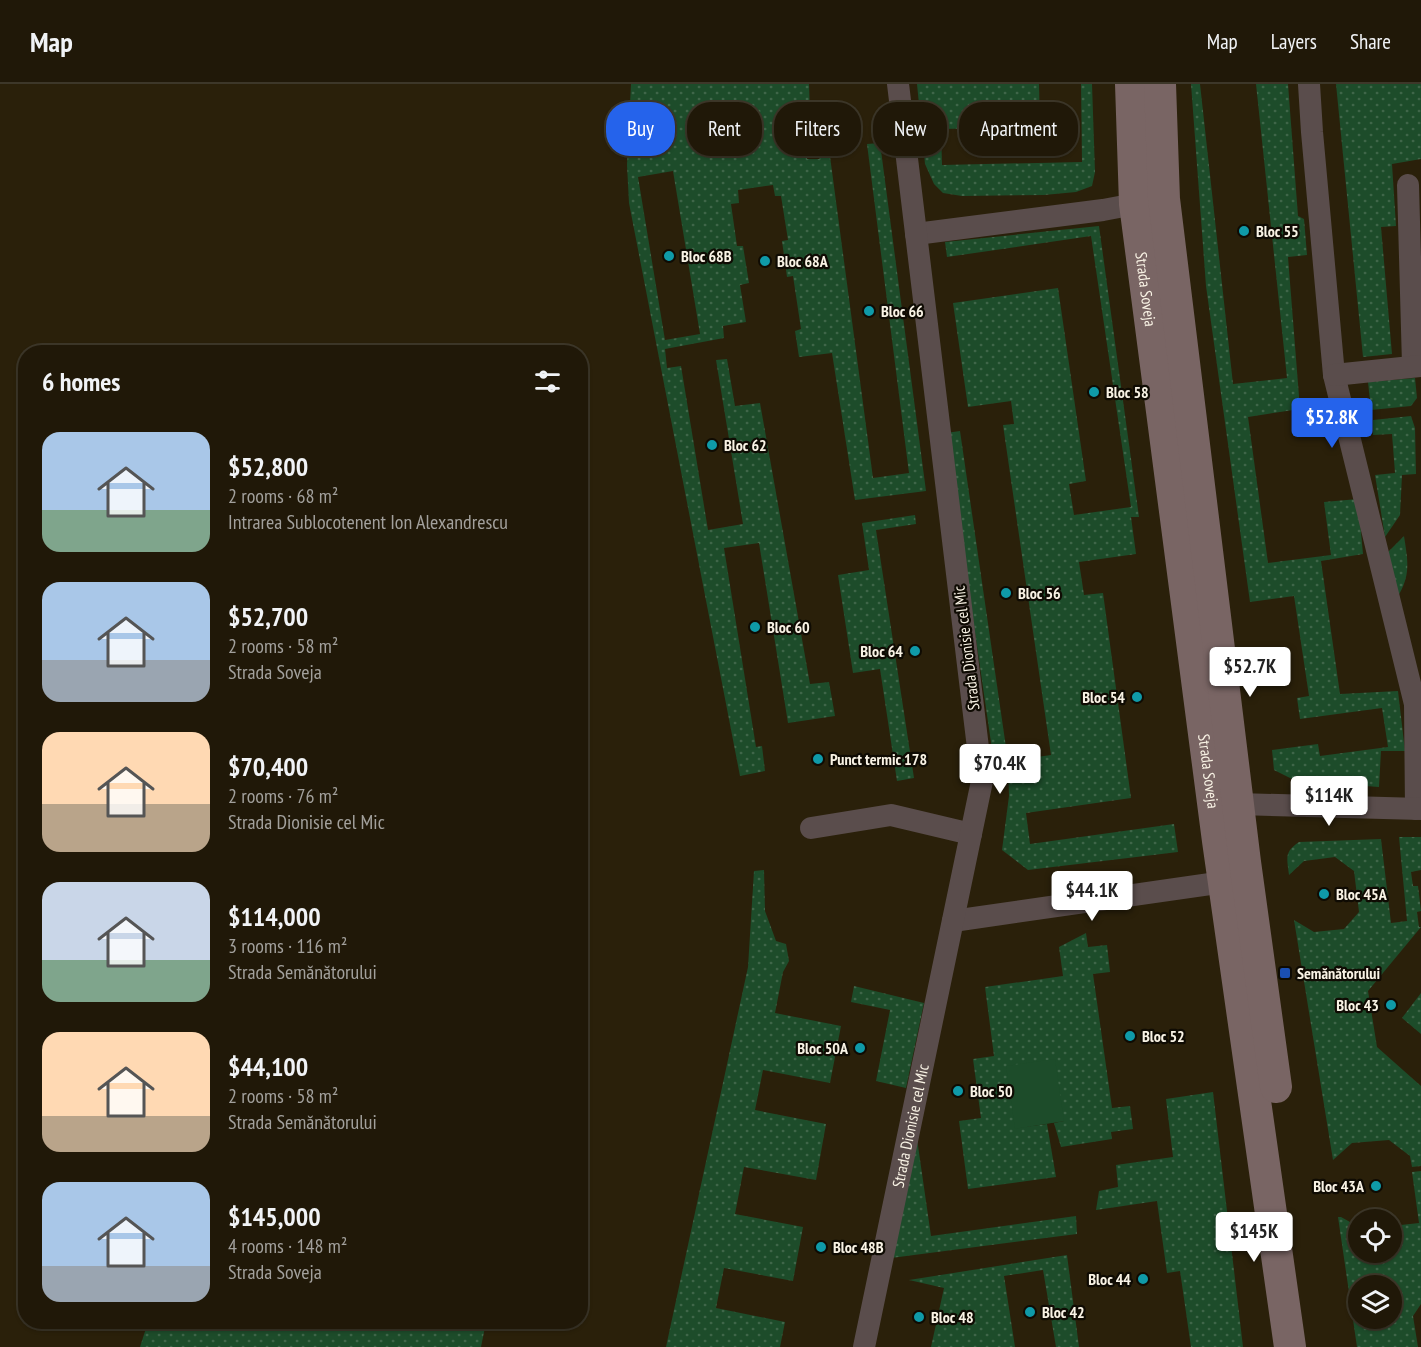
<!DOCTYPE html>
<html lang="en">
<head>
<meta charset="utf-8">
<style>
  :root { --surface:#201808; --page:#282112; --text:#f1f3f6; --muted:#a2a09c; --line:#3d3729; --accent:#2563eb }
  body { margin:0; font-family:"PT Sans Narrow",sans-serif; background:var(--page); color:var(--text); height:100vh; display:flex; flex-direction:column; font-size:22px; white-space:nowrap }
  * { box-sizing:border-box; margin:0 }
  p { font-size:20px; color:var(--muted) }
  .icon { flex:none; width:33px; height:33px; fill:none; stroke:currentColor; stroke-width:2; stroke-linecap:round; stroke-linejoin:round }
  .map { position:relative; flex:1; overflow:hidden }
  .details { position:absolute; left:18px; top:261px; width:570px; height:984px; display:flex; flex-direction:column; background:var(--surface); border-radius:24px; box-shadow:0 2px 4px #0004,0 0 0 2px var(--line) }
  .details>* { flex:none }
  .guide { position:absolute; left:606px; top:18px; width:570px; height:54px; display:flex; gap:12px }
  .buttons { position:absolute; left:1348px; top:1125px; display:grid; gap:12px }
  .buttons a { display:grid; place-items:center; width:54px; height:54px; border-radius:50%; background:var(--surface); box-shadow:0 2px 4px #0004,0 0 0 2px var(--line); font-size:30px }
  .price { position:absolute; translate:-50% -51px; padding:0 14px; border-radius:6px; background:#fff; color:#222; font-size:20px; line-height:39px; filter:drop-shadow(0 2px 3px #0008) }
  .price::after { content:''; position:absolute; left:50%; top:36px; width:18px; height:14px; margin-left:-9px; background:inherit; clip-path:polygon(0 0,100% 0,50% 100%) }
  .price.selected { background:var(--accent); color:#fff }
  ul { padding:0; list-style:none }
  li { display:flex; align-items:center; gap:18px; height:150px; padding:0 24px }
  li span { display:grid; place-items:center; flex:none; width:168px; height:120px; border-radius:18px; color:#555 }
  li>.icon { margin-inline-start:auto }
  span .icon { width:72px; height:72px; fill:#fffc; stroke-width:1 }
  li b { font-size:26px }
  h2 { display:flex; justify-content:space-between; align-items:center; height:72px; padding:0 24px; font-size:26px }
  .pill { padding:0 21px; border-radius:24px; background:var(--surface); box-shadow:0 2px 4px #0004,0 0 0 2px var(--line); font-size:21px; line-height:54px }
  .pill.selected { background:var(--accent); color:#fff }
  header { display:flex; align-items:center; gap:36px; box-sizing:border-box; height:84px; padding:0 30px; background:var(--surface); border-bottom:2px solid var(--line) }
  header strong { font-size:28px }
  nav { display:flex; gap:33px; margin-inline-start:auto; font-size:21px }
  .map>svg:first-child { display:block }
  .grass { fill:url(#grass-dots); fill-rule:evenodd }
  .park { fill:#1d4c2a }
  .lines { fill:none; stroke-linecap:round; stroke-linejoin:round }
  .minor { stroke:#5a4d4c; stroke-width:22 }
  .secondary { stroke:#796564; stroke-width:32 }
  .culture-dot { fill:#0f9aa8; stroke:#0f0b03; stroke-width:2 }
  .transit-dot { fill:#1a4fb4; stroke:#0f0b03; stroke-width:2 }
  .labels { text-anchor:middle; stroke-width:4.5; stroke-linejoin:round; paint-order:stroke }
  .poi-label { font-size:16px; font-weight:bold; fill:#f9f3e5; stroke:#0f0b03; text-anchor:start }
  .street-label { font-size:16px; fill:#f9f3e5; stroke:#0f0b03 }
</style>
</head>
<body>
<header>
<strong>Map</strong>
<nav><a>Map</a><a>Layers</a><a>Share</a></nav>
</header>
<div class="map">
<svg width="1421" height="1263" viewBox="0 0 1421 1263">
  <defs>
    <pattern id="grass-dots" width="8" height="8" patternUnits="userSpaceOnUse" patternTransform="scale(1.5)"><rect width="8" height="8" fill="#1d4c2a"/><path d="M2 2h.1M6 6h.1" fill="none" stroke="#3f6649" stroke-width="1.8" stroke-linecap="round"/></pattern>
  </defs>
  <rect width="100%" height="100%" fill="#2a200a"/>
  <g class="grass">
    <path d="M 631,0 L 809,0 L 811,57 L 807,75 L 819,75 L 829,65 L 873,394 L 909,389 L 867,60 L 880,59 L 926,407 L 855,416 L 832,269 L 799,273 L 795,247 L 801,245 L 793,192 L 787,193 L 782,157 L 788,156 L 781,112 L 775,112 L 773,101 L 738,106 L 739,119 L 731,120 L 737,162 L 743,162 L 749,199 L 740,201 L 746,238 L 723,242 L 724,254 L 665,265 L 667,284 L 681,282 L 708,446 L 743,440 L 716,276 L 727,275 L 735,322 L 760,319 L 810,600 L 829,598 L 835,632 L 788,639 L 759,459 L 724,464 L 756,663 L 762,662 L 765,687 L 740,692 L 629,119 L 627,81 ZM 673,87 L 700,250 L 665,256 L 638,93 Z"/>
    <polygon points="917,0 1039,0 1040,43 941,45 942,81 1082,78 1081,0 1092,0 1095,88 1092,102 1076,108 1044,111 962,112 943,109 934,100 925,80"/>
    <polygon points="1191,0 1200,0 1233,300 1287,294 1256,0 1288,0 1298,132 1304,135 1307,171 1288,173 1300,325 1248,333 1268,479 1331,471 1324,418 1358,415 1363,470 1321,477 1340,610 1398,607 1405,667 1381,667 1379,703 1296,697 1274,686 1272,666 1318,660 1320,672 1388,663 1382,624 1300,635 1297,614 1309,612 1294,512 1250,518 1206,202"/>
    <polygon points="1336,0 1421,0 1421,75 1392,80 1396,142 1381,143 1392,270 1363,273"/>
    <polygon points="1099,142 1139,433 1131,433 1136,470 1079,478 1084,511 1103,509 1131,714 1026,729 1030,760 1174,740 1178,768 1028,786 1002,766 1009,712 1008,678 994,679 946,349 960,347 1008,677 1051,671 1003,341 1014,340 1011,317 968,323 953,219 1058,204 1086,397 1069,400 1074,431 1131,423 1091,152 947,173 945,158"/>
    <polygon points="1415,294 1417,314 1411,322 1371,326 1368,298"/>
    <polygon points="1411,332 1415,344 1416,390 1402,391 1400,431 1385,453 1375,391 1395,389 1392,350 1373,351 1373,336"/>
    <polygon points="915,431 916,440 876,446 914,694 897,697 880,585 853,589 838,491 869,486 862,439"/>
    <path d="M 1404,452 C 1408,478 1411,491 1397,514 L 1387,469 Z"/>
    <path d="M 1399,753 L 1421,753 L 1421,786 L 1411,788 L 1413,802 L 1418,802 L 1421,827 L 1417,828 L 1419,843 L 1421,843 L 1368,907 L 1377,963 L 1421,1002 L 1421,1082 L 1412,1083 L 1410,1072 L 1389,1056 L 1352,1059 L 1333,1076 L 1294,836 L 1314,848 L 1344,845 L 1359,828 L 1354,787 L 1335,773 L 1304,777 L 1289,791 C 1287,774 1284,768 1299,758 L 1381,755 L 1391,839 L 1407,837 Z"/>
    <polygon points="764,786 765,827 776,857 786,860 789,877 783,888 775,929 841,942 830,999 763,986 755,1026 826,1040 816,1096 744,1083 735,1130 803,1143 793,1197 724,1184 716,1224 785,1238 780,1263 666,1263 748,883 754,787"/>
    <polygon points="1086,849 1088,863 1107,861 1110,888 1093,890 1112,1024 1130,1022 1133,1045 1111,1048 1112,1055 1061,1063 1054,1039 1064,1037 1015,1044 1047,1040 1056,1093 968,1105 959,1037 981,1034 973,975 994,972 985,903 1063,892 1059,863"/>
    <polygon points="854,902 924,919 906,1004 876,997 890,926 851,918"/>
    <polygon points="1421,909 1421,950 1402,934"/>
    <polygon points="1213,1008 1243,1263 1191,1263 1180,1187 1167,1189 1157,1117 1096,1126 1099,1107 1118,1103 1116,1081 1173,1073 1166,1015"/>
    <polygon points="915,1041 931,1152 1076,1132 1077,1150 891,1174"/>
    <path d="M 1421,1087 L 1421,1220 L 1413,1232 L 1418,1263 L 1357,1263 L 1338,1133 L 1341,1133 L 1359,1143 L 1359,1168 L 1392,1168 L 1392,1142 L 1419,1139 L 1412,1088 ZM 1359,1202 L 1392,1202 L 1392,1234 L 1359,1234 Z"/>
    <polygon points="1067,1171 1079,1263 1056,1263 1043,1186 1004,1192 1015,1263 931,1263 944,1204 909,1196"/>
    <polygon points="148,1238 486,1238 481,1263 140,1263"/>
  </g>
  <polygon class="park" points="1055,975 1064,1037 1015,1045 1006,982"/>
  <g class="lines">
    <g class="minor">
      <polyline points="1309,0 1312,48 1334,291 1415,620 1416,725"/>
      <polyline points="1408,101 1413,281"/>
      <polyline points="916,150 1103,126 1135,120"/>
      <polyline points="1334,291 1421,282"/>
      <polyline points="1238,720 1421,725"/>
      <polyline points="811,744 891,731 971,750"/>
      <polyline points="953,837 1224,798"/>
      <path id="s1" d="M 864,1263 L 982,697 L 898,0"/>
    </g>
    <g class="secondary">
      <path id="s2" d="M 1131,0 L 1135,120 L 1218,757 L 1290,1263"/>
      <polyline points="1160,0 1164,115 1245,778 1276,1003"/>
    </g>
  </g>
  <g class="culture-dot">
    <circle cx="1244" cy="147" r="6"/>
    <circle cx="669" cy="172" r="6"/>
    <circle cx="765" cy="177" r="6"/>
    <circle cx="869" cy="227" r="6"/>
    <circle cx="1094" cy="308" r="6"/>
    <circle cx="712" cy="361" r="6"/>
    <circle cx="1006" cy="509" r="6"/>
    <circle cx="755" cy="543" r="6"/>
    <circle cx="915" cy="567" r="6"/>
    <circle cx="1137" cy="613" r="6"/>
    <circle cx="818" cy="675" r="6"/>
    <circle cx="1324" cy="810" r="6"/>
    <circle cx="1391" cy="921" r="6"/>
    <circle cx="1130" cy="952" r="6"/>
    <circle cx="860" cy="964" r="6"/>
    <circle cx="958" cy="1007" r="6"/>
    <circle cx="1376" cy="1102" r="6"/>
    <circle cx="821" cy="1163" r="6"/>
    <circle cx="1143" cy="1195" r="6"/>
    <circle cx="1030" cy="1228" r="6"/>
    <circle cx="919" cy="1233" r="6"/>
  </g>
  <rect class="transit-dot" x="1279" y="883" width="12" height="12" rx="3"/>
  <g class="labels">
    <g class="poi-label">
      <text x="1256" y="153">Bloc 55</text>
      <text x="681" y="178">Bloc 68B</text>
      <text x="777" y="183">Bloc 68A</text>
      <text x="881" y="233">Bloc 66</text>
      <text x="1106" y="314">Bloc 58</text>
      <text x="724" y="367">Bloc 62</text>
      <text x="1018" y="515">Bloc 56</text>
      <text x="767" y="549">Bloc 60</text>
      <text x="903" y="573" text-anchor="end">Bloc 64</text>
      <text x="1125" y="619" text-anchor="end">Bloc 54</text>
      <text x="830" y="681">Punct termic 178</text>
      <text x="1336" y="816">Bloc 45A</text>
      <text x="1297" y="895">Semănătorului</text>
      <text x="1379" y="927" text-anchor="end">Bloc 43</text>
      <text x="1142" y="958">Bloc 52</text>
      <text x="848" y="970" text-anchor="end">Bloc 50A</text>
      <text x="970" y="1013">Bloc 50</text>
      <text x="1364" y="1108" text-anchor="end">Bloc 43A</text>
      <text x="833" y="1169">Bloc 48B</text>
      <text x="1131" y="1201" text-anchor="end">Bloc 44</text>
      <text x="1042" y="1234">Bloc 42</text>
      <text x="931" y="1239">Bloc 48</text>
    </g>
    <g class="street-label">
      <text dy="6" stroke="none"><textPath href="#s2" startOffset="206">Strada Soveja</textPath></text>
      <text transform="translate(966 564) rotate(-97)" y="6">Strada Dionisie cel Mic</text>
      <text dy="6" stroke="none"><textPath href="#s2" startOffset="692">Strada Soveja</textPath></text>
      <text dy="6" stroke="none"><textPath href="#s1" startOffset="226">Strada Dionisie cel Mic</textPath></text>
    </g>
  </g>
</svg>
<div class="buttons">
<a><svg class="icon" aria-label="locate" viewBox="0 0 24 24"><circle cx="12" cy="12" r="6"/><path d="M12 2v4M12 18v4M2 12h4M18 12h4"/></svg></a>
<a><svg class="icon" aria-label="layers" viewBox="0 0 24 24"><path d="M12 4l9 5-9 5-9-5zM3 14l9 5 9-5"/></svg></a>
</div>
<b class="price selected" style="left:1332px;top:365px">$52.8K</b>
<b class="price" style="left:1250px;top:614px">$52.7K</b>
<b class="price" style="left:1000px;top:711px">$70.4K</b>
<b class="price" style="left:1329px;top:743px">$114K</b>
<b class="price" style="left:1092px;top:838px">$44.1K</b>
<b class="price" style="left:1254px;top:1179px">$145K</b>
<div class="guide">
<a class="pill selected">Buy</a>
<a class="pill">Rent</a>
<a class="pill">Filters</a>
<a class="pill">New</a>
<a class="pill">Apartment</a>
</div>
<section class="details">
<h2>6 homes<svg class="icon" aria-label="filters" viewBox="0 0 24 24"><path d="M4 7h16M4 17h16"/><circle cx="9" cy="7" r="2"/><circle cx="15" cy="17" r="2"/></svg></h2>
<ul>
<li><span style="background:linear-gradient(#a9c7e8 65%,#7fa58c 0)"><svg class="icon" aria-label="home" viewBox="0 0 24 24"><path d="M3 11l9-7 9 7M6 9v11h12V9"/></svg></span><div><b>$52,800</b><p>2 rooms · 68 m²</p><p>Intrarea Sublocotenent Ion Alexandrescu</p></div></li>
<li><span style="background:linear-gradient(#a9c7e8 65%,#9aa5b1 0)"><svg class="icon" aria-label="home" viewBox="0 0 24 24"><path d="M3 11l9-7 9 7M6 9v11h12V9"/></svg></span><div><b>$52,700</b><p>2 rooms · 58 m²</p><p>Strada Soveja</p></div></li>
<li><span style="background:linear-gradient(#ffd9b3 60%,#b9a48a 0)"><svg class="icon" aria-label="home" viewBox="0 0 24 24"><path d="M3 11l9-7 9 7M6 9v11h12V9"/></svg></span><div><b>$70,400</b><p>2 rooms · 76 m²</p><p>Strada Dionisie cel Mic</p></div></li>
<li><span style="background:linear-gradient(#c9d6e8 65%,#7fa58c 0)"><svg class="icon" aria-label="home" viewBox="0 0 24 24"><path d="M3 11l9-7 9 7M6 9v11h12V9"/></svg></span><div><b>$114,000</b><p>3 rooms · 116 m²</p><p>Strada Semănătorului</p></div></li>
<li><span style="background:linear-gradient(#ffd9b3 70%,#b9a48a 0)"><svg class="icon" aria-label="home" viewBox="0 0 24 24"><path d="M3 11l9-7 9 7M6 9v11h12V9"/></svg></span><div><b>$44,100</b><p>2 rooms · 58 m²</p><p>Strada Semănătorului</p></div></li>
<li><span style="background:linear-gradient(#a9c7e8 70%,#9aa5b1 0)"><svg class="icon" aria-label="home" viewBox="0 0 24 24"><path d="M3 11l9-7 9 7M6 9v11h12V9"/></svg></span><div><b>$145,000</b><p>4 rooms · 148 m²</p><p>Strada Soveja</p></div></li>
</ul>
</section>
</div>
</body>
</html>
